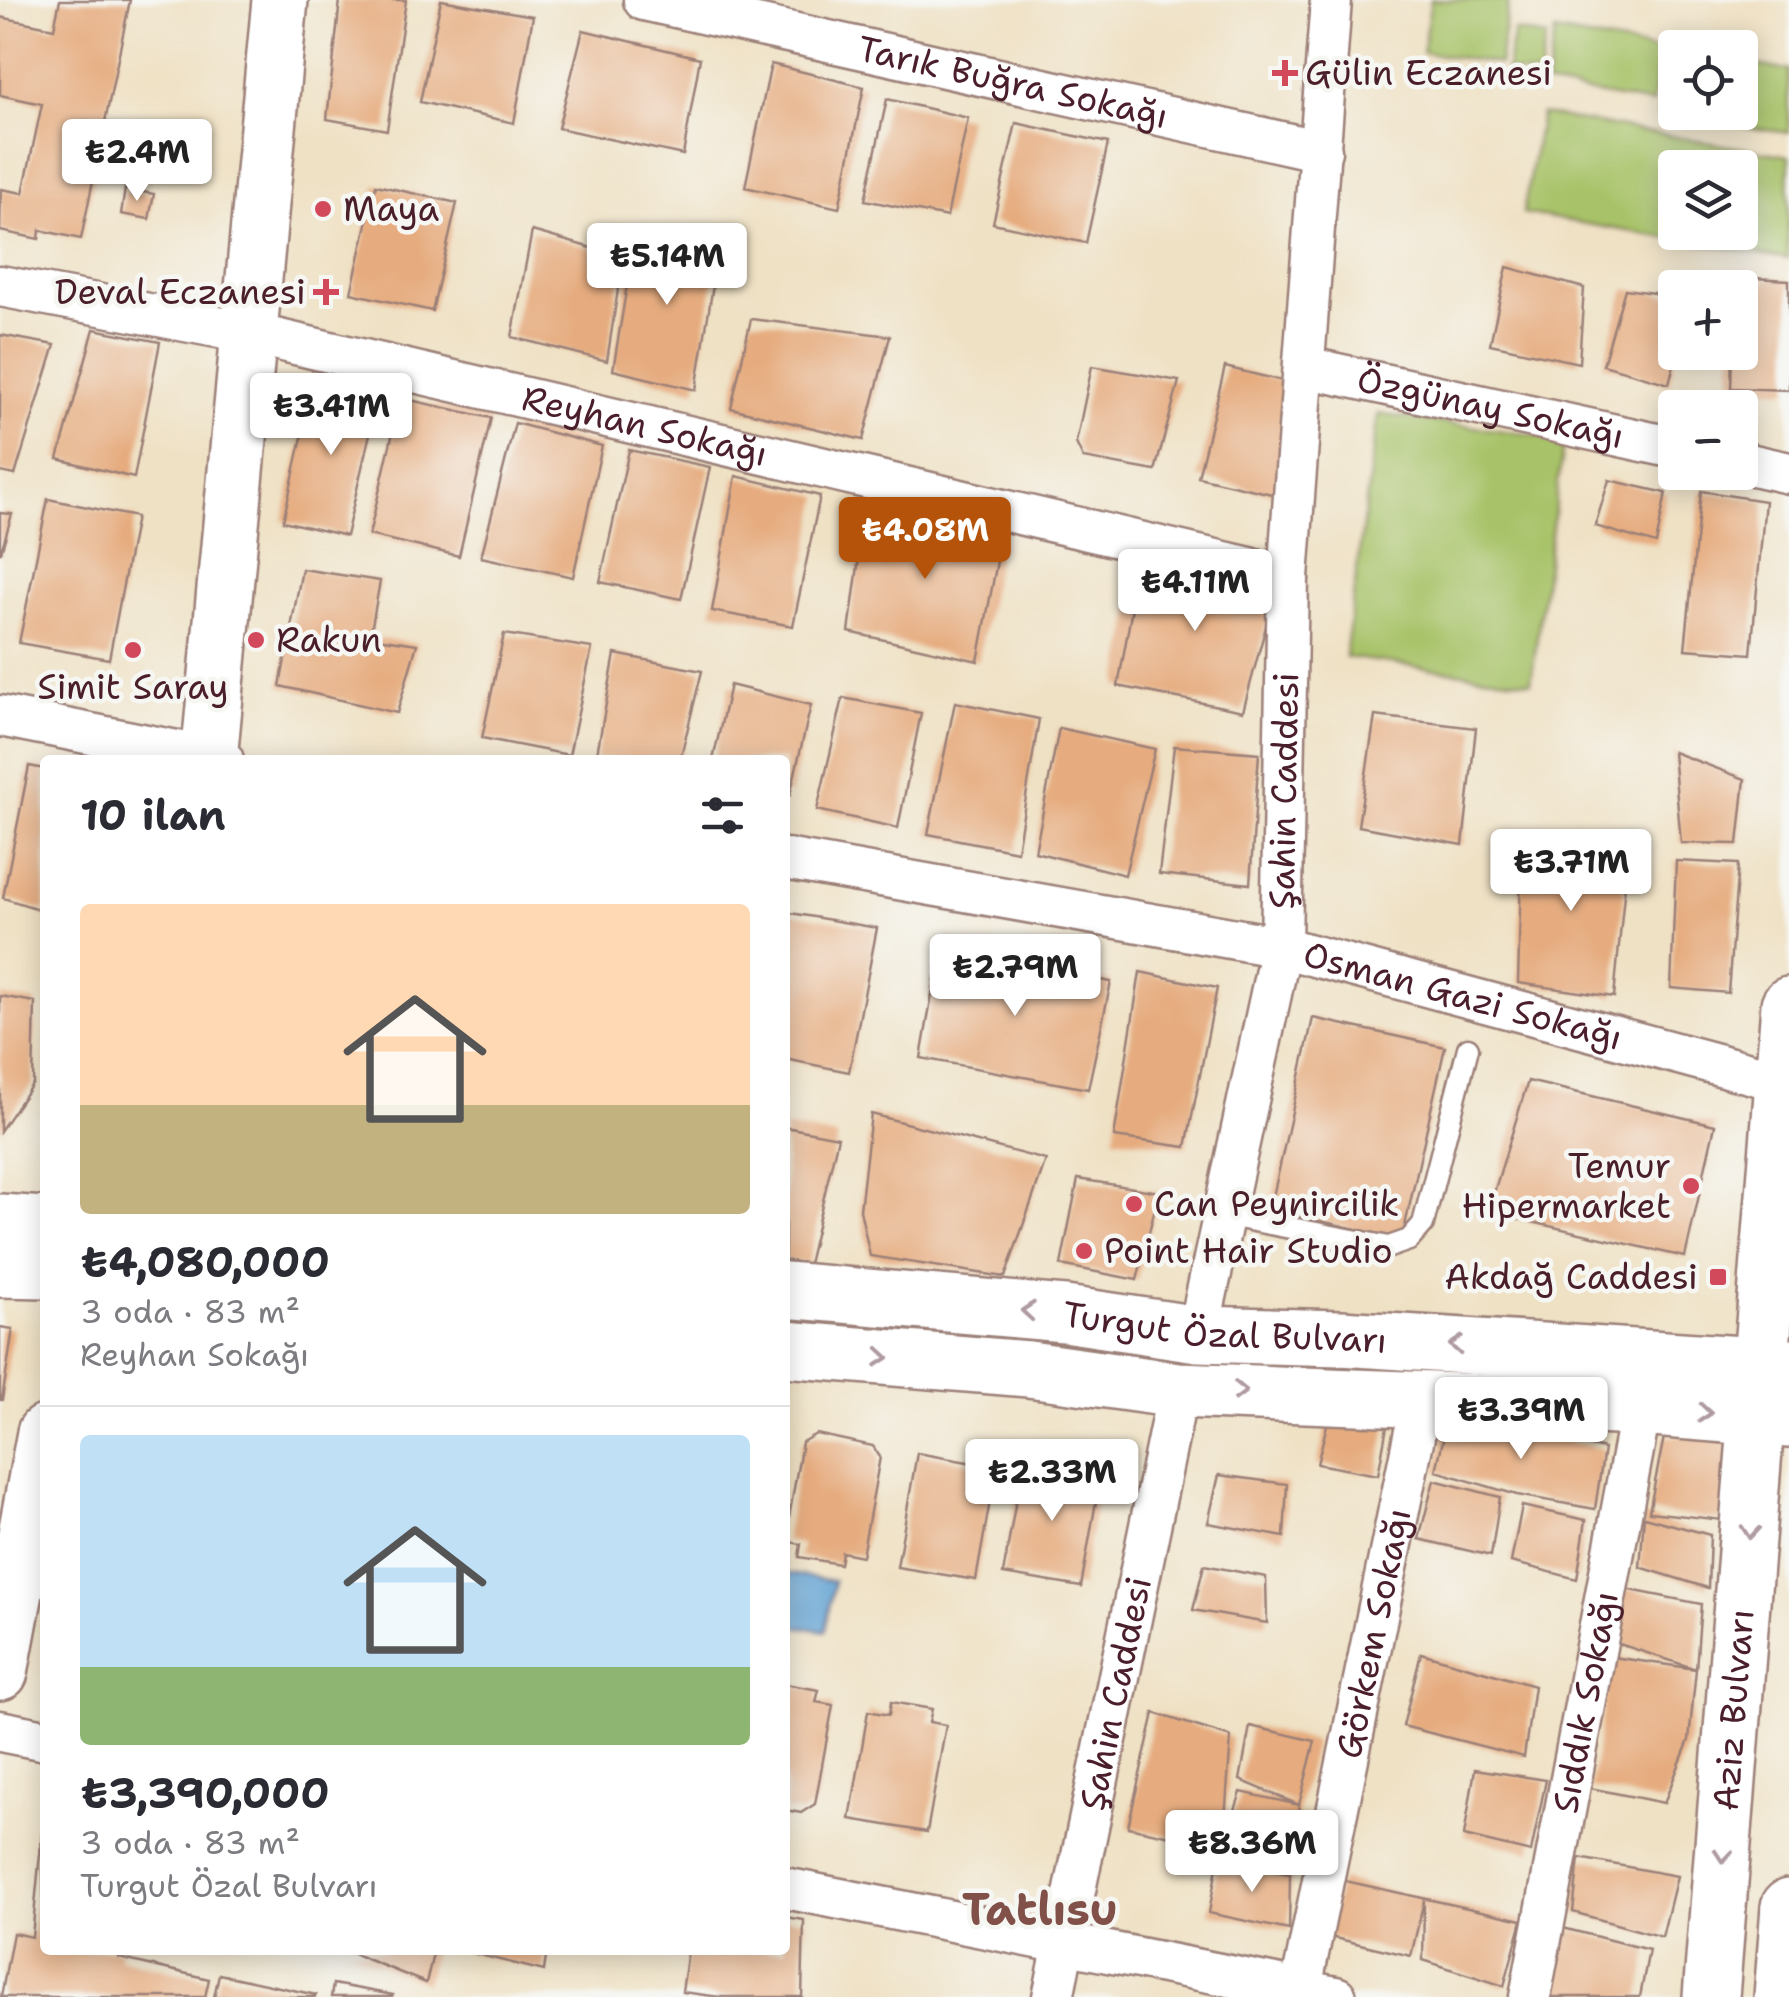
<!DOCTYPE html>
<html lang="tr">
<head>
<meta charset="utf-8">
<style>
  :root { --surface:#fff; --page:#f2f2f3; --text:#2b2b33; --muted:#7c7c81; --line:#e1e1e2; --accent:#b45309 }
  body { margin:0; font-family:"Shantell Sans",sans-serif; background:var(--page); color:var(--text); height:100vh; display:flex; flex-direction:column; font-size:38px; white-space:nowrap }
  * { box-sizing:border-box; margin:0 }
  p { font-size:32px; color:var(--muted) }
  .icon { flex:none; width:55px; height:55px; fill:none; stroke:currentColor; stroke-width:2; stroke-linecap:round; stroke-linejoin:round }
  .map { position:relative; flex:1; overflow:hidden }
  .sheet { position:absolute; left:40px; top:755px; width:750px; height:1200px; display:flex; flex-direction:column; background:var(--surface); border-radius:10px; box-shadow:0 5px 25px #0003 }
  .sheet>* { flex:none }
  .tools { position:absolute; left:1658px; top:30px; display:grid; gap:20px }
  .tools a { display:grid; place-items:center; width:100px; height:100px; border-radius:10px; background:var(--surface); box-shadow:0 5px 25px #0003; font-size:50px }
  .price { position:absolute; translate:-50% -85px; padding:0 22px; border-radius:10px; background:#fff; color:#222; font-size:32px; line-height:65px; filter:drop-shadow(0 2px 5px #0008) }
  .price::after { content:''; position:absolute; left:50%; top:60px; width:30px; height:22px; margin-left:-15px; background:inherit; clip-path:polygon(0 0,100% 0,50% 100%) }
  .price.active { background:var(--accent); color:#fff }
  ul { padding:0; list-style:none }
  li { display:grid; align-content:center; gap:20px; height:530px; padding:0 40px }
  li+li { border-top:2px solid var(--line) }
  li span { display:grid; place-items:center; height:310px; border-radius:10px; color:#555 }
  li>.icon { margin-inline-start:auto }
  span .icon { width:180px; height:180px; fill:#fffc; stroke-width:1 }
  li b { font-size:42px }
  h2 { display:flex; justify-content:space-between; align-items:center; height:120px; padding:0 40px; font-size:42px }
  .map>svg:first-child { display:block }
  .green { fill:#a7c268; stroke:#78704a; stroke-width:2.5; fill-rule:evenodd }
  .water { fill:#5fa0d2; stroke:#54607e; stroke-width:2.5 }
  .building { fill:#e6ac7f }
  .lines { fill:none; stroke-linecap:round; stroke-linejoin:round }
  .lane-casing { stroke:#9c8078; stroke-width:25 }
  .street-casing { stroke:#9c8078; stroke-width:45 }
  .secondary-casing { stroke:#9c8078; stroke-width:60 }
  .primary-casing { stroke:#9c8078; stroke-width:60 }
  .lane { stroke:#fff; stroke-width:20 }
  .street { stroke:#fff; stroke-width:40 }
  .secondary { stroke:#fff; stroke-width:55 }
  .primary { stroke:#fff; stroke-width:55 }
  .oneway { stroke:#ae9aa0 }
  .poi-dot { fill:#d1495b; stroke:#f6f6f2; stroke-width:4 }
  .labels { text-anchor:middle; stroke-width:9; stroke-linejoin:round; paint-order:stroke }
  .poi-label { font-size:35px; fill:#4a1f2b; stroke:#f6f6f2; text-anchor:start }
  .street-label { font-size:35px; fill:#4a1f2b; stroke:#f6f6f2 }
  .district-label { font-size:45px; font-weight:bold; fill:#815048; stroke:#f6f6f2 }
</style>
</head>
<body>
<div class="map">
<svg width="1789" height="1997" viewBox="0 0 1789 1997">
  <rect width="100%" height="100%" fill="#f6f6f2"/>
  <filter id="ink" filterUnits="userSpaceOnUse"><feTurbulence type="fractalNoise" baseFrequency=".01" numOctaves="2"/><feDisplacementMap in="SourceGraphic" scale="20" xChannelSelector="R" yChannelSelector="G"/><feConvolveMatrix kernelMatrix="1 2 1 2 8 2 1 2 1" color-interpolation-filters="sRGB"/></filter>
  <filter id="wash" filterUnits="userSpaceOnUse"><feTurbulence type="fractalNoise" baseFrequency=".0048" numOctaves="4" result="noise"/><feDisplacementMap in="SourceGraphic" scale="40" xChannelSelector="R" yChannelSelector="G"/><feGaussianBlur stdDeviation="2.25" result="paint"/><feColorMatrix in="noise" values="0 0 0 0 0 0 0 0 0 0 0 0 0 0 0 0 0 1.4 0 .05"/><feComposite in="paint" operator="in"/></filter>
  <g filter="url(#wash)">
    <rect width="100%" height="100%" fill="#efe1c4"/>
    <g class="green">
      <polygon points="1431,0 1509,0 1499,64 1422,52"/>
      <polygon points="1514,31 1546,37 1539,76 1506,71"/>
      <polygon points="1555,32 1662,51 1652,104 1546,85"/>
      <polygon points="1667,53 1675,54 1675,112 1740,112 1740,63 1789,70 1789,133 1658,115"/>
      <path d="M 1541,114 L 1789,156 L 1788,259 L 1523,213 ZM 1675,168 L 1740,168 L 1740,232 L 1675,232 Z"/>
      <polygon points="1378,414 1564,439 1531,682 1345,657"/>
    </g>
    <polygon class="water" points="785,1573 834,1581 825,1631 785,1625"/>
    <g id="blocks">
      <g class="building">
        <polygon points="60,0 130,0 81,239 40,230 39,239 0,231 1,189 23,193 42,104 0,95 0,17 54,28"/>
        <polygon points="340,0 406,0 387,130 327,119"/>
        <polygon points="441,0 533,16 514,123 420,102"/>
        <polygon points="583,30 700,58 683,155 558,128"/>
        <polygon points="771,64 864,87 839,208 745,187"/>
        <polygon points="887,99 968,118 947,217 865,200"/>
        <polygon points="1016,123 1108,143 1086,243 993,223"/>
        <polygon points="376,185 457,203 432,311 351,293"/>
        <polygon points="125,189 154,194 149,219 121,214"/>
        <polygon points="532,231 623,257 607,361 512,337"/>
        <polygon points="636,231 720,242 696,390 613,370"/>
        <polygon points="1507,267 1584,288 1579,363 1490,344"/>
        <polygon points="1736,277 1789,280 1789,390 1731,388 1732,352 1740,352"/>
        <polygon points="1625,289 1675,296 1677,352 1669,384 1603,365"/>
        <polygon points="751,319 890,336 863,440 731,408"/>
        <polygon points="94,329 160,342 134,478 58,459"/>
        <polygon points="0,335 55,345 15,475 0,472"/>
        <polygon points="1092,366 1179,381 1155,471 1083,458 1076,443"/>
        <polygon points="1225,367 1303,386 1276,495 1198,477"/>
        <polygon points="315,380 379,395 346,536 283,521"/>
        <polygon points="401,398 491,418 459,556 369,535"/>
        <polygon points="515,423 602,446 573,577 481,557"/>
        <polygon points="629,450 710,467 681,599 600,582"/>
        <polygon points="736,476 820,496 793,626 712,611"/>
        <polygon points="1609,480 1666,493 1656,544 1595,526"/>
        <polygon points="1701,491 1765,501 1751,654 1685,649"/>
        <polygon points="48,499 136,517 109,659 19,643"/>
        <polygon points="878,503 1003,530 978,661 849,632 862,536 875,525"/>
        <polygon points="0,513 12,514 1,552 0,552"/>
        <polygon points="1141,558 1277,585 1243,711 1118,686"/>
        <polygon points="302,569 380,581 370,637 417,644 397,713 280,686"/>
        <polygon points="504,634 592,648 569,755 482,738"/>
        <polygon points="615,654 702,671 680,760 596,759"/>
        <polygon points="730,685 811,705 790,795 785,793 785,760 713,760"/>
        <polygon points="843,698 921,713 898,828 817,810"/>
        <polygon points="955,702 1039,719 1017,851 928,834"/>
        <polygon points="1375,716 1476,728 1463,845 1358,826"/>
        <polygon points="1059,728 1155,749 1125,875 1035,852"/>
        <polygon points="1174,746 1259,753 1250,884 1159,874"/>
        <polygon points="1673,752 1745,779 1738,844 1681,843"/>
        <polygon points="29,766 45,769 45,911 3,898"/>
        <polygon points="1522,837 1629,843 1614,997 1518,983"/>
        <polygon points="1676,861 1738,864 1728,993 1671,988"/>
        <polygon points="785,912 877,928 849,1072 785,1059"/>
        <polygon points="940,947 1111,982 1088,1089 921,1058"/>
        <polygon points="1140,972 1217,988 1186,1147 1114,1137"/>
        <polygon points="0,996 35,1002 33,1083 0,1131"/>
        <polygon points="1313,1018 1445,1047 1402,1239 1270,1210"/>
        <polygon points="1528,1081 1715,1125 1685,1257 1488,1212"/>
        <polygon points="871,1114 1046,1160 1005,1277 870,1256 860,1210"/>
        <polygon points="785,1127 838,1137 808,1264 785,1260"/>
        <polygon points="1078,1179 1159,1192 1137,1280 1061,1265"/>
        <polygon points="0,1327 13,1329 2,1400 0,1400"/>
        <polygon points="1449,1414 1604,1449 1595,1509 1517,1495 1436,1471"/>
        <polygon points="1328,1421 1388,1421 1378,1475 1317,1464"/>
        <polygon points="1741,1430 1722,1520 1649,1512 1664,1437"/>
        <polygon points="816,1434 873,1446 880,1457 862,1556 842,1552 840,1564 799,1557 801,1544 785,1541 802,1442"/>
        <polygon points="917,1453 996,1467 976,1580 897,1567"/>
        <polygon points="1023,1460 1101,1473 1081,1587 1003,1574"/>
        <polygon points="1219,1475 1287,1484 1284,1537 1208,1523"/>
        <polygon points="1434,1480 1500,1497 1491,1556 1419,1539"/>
        <polygon points="1522,1506 1586,1520 1577,1579 1511,1562"/>
        <polygon points="1644,1517 1710,1535 1708,1588 1640,1567"/>
        <polygon points="1204,1565 1266,1577 1267,1623 1193,1610"/>
        <polygon points="1625,1589 1701,1604 1696,1669 1689,1740 1664,1803 1590,1788 1612,1657 1696,1669 1610,1641"/>
        <polygon points="1421,1653 1534,1686 1524,1757 1403,1726"/>
        <polygon points="785,1684 819,1690 816,1702 833,1705 815,1804 801,1813 785,1810"/>
        <polygon points="891,1702 932,1709 929,1722 946,1725 927,1832 850,1819 868,1711 889,1715"/>
        <polygon points="1154,1713 1231,1737 1223,1847 1128,1827"/>
        <polygon points="1250,1726 1315,1741 1299,1805 1290,1874 1223,1847 1241,1792 1299,1805 1240,1780"/>
        <polygon points="1475,1769 1546,1780 1531,1852 1464,1836"/>
        <polygon points="42,1832 45,1950 120,1950 119,1958 209,1979 205,1997 1,1997 13,1933 32,1937"/>
        <polygon points="1579,1858 1677,1876 1662,1937 1573,1912"/>
        <polygon points="1218,1861 1290,1874 1289,1930 1209,1913"/>
        <polygon points="1341,1880 1522,1920 1504,1986 1423,1960 1424,1900 1411,1956 1326,1936"/>
        <polygon points="785,1917 804,1920 802,1997 720,1997 682,1992 688,1950 785,1950"/>
        <polygon points="1559,1927 1649,1950 1640,1997 1546,1997"/>
        <polygon points="344,1950 434,1950 426,1983"/>
        <polygon points="460,1950 547,1950 544,1971"/>
        <polygon points="219,1974 316,1995 315,1997 214,1997"/>
        <polygon points="333,1984 393,1995 392,1997 331,1997"/>
      </g>
    </g>
  </g>
  <g filter="url(#ink)">
    <use href="#blocks" fill-opacity="0" stroke="#9c8078" stroke-width="2.5"/>
    <g class="lines">
      <g class="lane-casing">
        <polyline id="lane" points="1223,1215 1389,1247 1409,1240 1423,1224 1468,1048"/>
      </g>
      <g class="street-casing">
        <g id="street">
          <path id="s1" d="M 644,0 L 1321,151"/>
          <path id="s2" d="M 0,286 L 249,333 L 1288,577"/>
          <path id="s3" d="M 1305,367 L 1675,448"/>
          <polyline points="1740,462 1789,473"/>
          <polyline points="0,716 223,760"/>
          <path id="s4" d="M 785,859 L 1281,947 L 1783,1082"/>
          <path id="s5" d="M 1198,1334 L 1281,947 L 1288,577 L 1331,0"/>
          <polyline points="0,1731 45,1740"/>
          <polyline points="785,1888 1336,1997"/>
          <path id="s6" d="M 1301,1988 L 1422,1397"/>
          <path id="s7" d="M 1053,1997 L 1178,1390"/>
          <path id="s8" d="M 1530,1997 L 1641,1408"/>
        </g>
      </g>
      <g class="secondary-casing">
        <g id="secondary">
          <polyline points="209,760 280,0"/>
          <polyline points="0,1672 45,1433"/>
          <path id="s9" d="M 1711,1997 L 1789,1005"/>
          <polyline points="1782,1997 1789,1907"/>
        </g>
      </g>
      <g class="primary-casing">
        <g id="primary">
          <polyline points="0,1222 45,1225"/>
          <polyline points="0,1269 45,1270"/>
          <path id="s10" d="M 785,1290 L 1065,1314 L 1198,1334 L 1341,1338 L 1789,1367"/>
          <polyline points="785,1349 1029,1369 1178,1390 1641,1408 1789,1420"/>
        </g>
      </g>
      <use href="#lane" class="lane"/>
      <use href="#street" class="street"/>
      <use href="#secondary" class="secondary"/>
      <use href="#primary" class="primary"/>
    </g>
    <defs><path id="oneway-chevron" d="M-2-3.5L2.5 0L-2 3.5" fill="none" stroke-width="1.6" stroke-linecap="round" stroke-linejoin="round" transform="scale(2.5)"/></defs>
    <g class="oneway">
      <use href="#oneway-chevron" transform="translate(1028 1311) rotate(-175)"/>
      <use href="#oneway-chevron" transform="translate(1456 1345) rotate(-176)"/>
      <use href="#oneway-chevron" transform="translate(882 1357) rotate(5)"/>
      <use href="#oneway-chevron" transform="translate(1240 1391) rotate(1)"/>
      <use href="#oneway-chevron" transform="translate(1705 1413) rotate(5)"/>
      <use href="#oneway-chevron" transform="translate(1750 1532) rotate(95)"/>
      <use href="#oneway-chevron" transform="translate(1723 1856) rotate(95)"/>
    </g>
  </g>
  <g class="poi-dot">
    <path d="M1280 58h10v10h10v10h-10v10h-10v-10h-10v-10h10z"/>
    <circle cx="323" cy="209" r="10"/>
    <path d="M321 277h10v10h10v10h-10v10h-10v-10h-10v-10h10z"/>
    <circle cx="256" cy="640" r="10"/>
    <circle cx="133" cy="650" r="10"/>
    <circle cx="1691" cy="1186" r="10"/>
    <circle cx="1134" cy="1204" r="10"/>
    <circle cx="1084" cy="1251" r="10"/>
    <rect x="1708" y="1267" width="20" height="20" rx="5"/>
  </g>
  <g class="labels">
    <g class="poi-label">
      <text x="1305" y="85">Gülin Eczanesi</text>
      <text x="343" y="221">Maya</text>
      <text x="306" y="304" text-anchor="end">Deval Eczanesi</text>
      <text x="276" y="652">Rakun</text>
      <text x="133" y="699" text-anchor="middle">Simit Saray</text>
      <text x="1671" y="1178" text-anchor="end">Temur<tspan x="1671" dy="40">Hipermarket</tspan></text>
      <text x="1154" y="1216">Can Peynircilik</text>
      <text x="1104" y="1263">Point Hair Studio</text>
      <text x="1698" y="1289" text-anchor="end">Akdağ Caddesi</text>
    </g>
    <g class="street-label">
      <text dy="12" stroke="none"><textPath href="#s1" startOffset="378">Tarık Buğra Sokağı</textPath></text>
      <text dy="12" stroke="none"><textPath href="#s3" startOffset="190">Özgünay Sokağı</textPath></text>
      <text dy="12" stroke="none"><textPath href="#s2" startOffset="660">Reyhan Sokağı</textPath></text>
      <text dy="12" stroke="none"><textPath href="#s5" startOffset="552">Şahin Caddesi</textPath></text>
      <text dy="12" stroke="none"><textPath href="#s4" startOffset="692">Osman Gazi Sokağı</textPath></text>
      <text dy="12" stroke="none"><textPath href="#s10" startOffset="442">Turgut Özal Bulvarı</textPath></text>
      <text dy="12" stroke="none"><textPath href="#s6" startOffset="362">Görkem Sokağı</textPath></text>
      <text dy="12" stroke="none"><textPath href="#s7" startOffset="310">Şahin Caddesi</textPath></text>
      <text dy="12" stroke="none"><textPath href="#s8" startOffset="300">Sıddık Sokağı</textPath></text>
      <text dy="12" stroke="none"><textPath href="#s9" startOffset="288">Aziz Bulvarı</textPath></text>
    </g>
    <g class="district-label">
      <text x="1040" y="1925">Tatlısu</text>
    </g>
  </g>
</svg>
<div class="tools">
<a><svg class="icon" aria-label="locate" viewBox="0 0 24 24"><circle cx="12" cy="12" r="6"/><path d="M12 2v4M12 18v4M2 12h4M18 12h4"/></svg></a>
<a><svg class="icon" aria-label="layers" viewBox="0 0 24 24"><path d="M12 4l9 5-9 5-9-5zM3 14l9 5 9-5"/></svg></a>
<a>+</a>
<a>−</a>
</div>
<b class="price" style="left:137px;top:204px">₺2.4M</b>
<b class="price" style="left:667px;top:308px">₺5.14M</b>
<b class="price" style="left:331px;top:458px">₺3.41M</b>
<b class="price active" style="left:925px;top:582px">₺4.08M</b>
<b class="price" style="left:1195px;top:634px">₺4.11M</b>
<b class="price" style="left:1571px;top:914px">₺3.71M</b>
<b class="price" style="left:1015px;top:1019px">₺2.79M</b>
<b class="price" style="left:1521px;top:1462px">₺3.39M</b>
<b class="price" style="left:1052px;top:1524px">₺2.33M</b>
<b class="price" style="left:1252px;top:1895px">₺8.36M</b>
<section class="sheet">
<h2>10 ilan<svg class="icon" aria-label="filters" viewBox="0 0 24 24"><path d="M4 7h16M4 17h16"/><circle cx="9" cy="7" r="2"/><circle cx="15" cy="17" r="2"/></svg></h2>
<ul>
<li><span style="background:linear-gradient(#ffd9b3 65%,#c2b280 0)"><svg class="icon" aria-label="home" viewBox="0 0 24 24"><path d="M3 11l9-7 9 7M6 9v11h12V9"/></svg></span><div><b>₺4,080,000</b><p>3 oda · 83 m²</p><p>Reyhan Sokağı</p></div></li>
<li><span style="background:linear-gradient(#bfe0f5 75%,#8fb573 0)"><svg class="icon" aria-label="home" viewBox="0 0 24 24"><path d="M3 11l9-7 9 7M6 9v11h12V9"/></svg></span><div><b>₺3,390,000</b><p>3 oda · 83 m²</p><p>Turgut Özal Bulvarı</p></div></li>
</ul>
</section>
</div>
</body>
</html>
